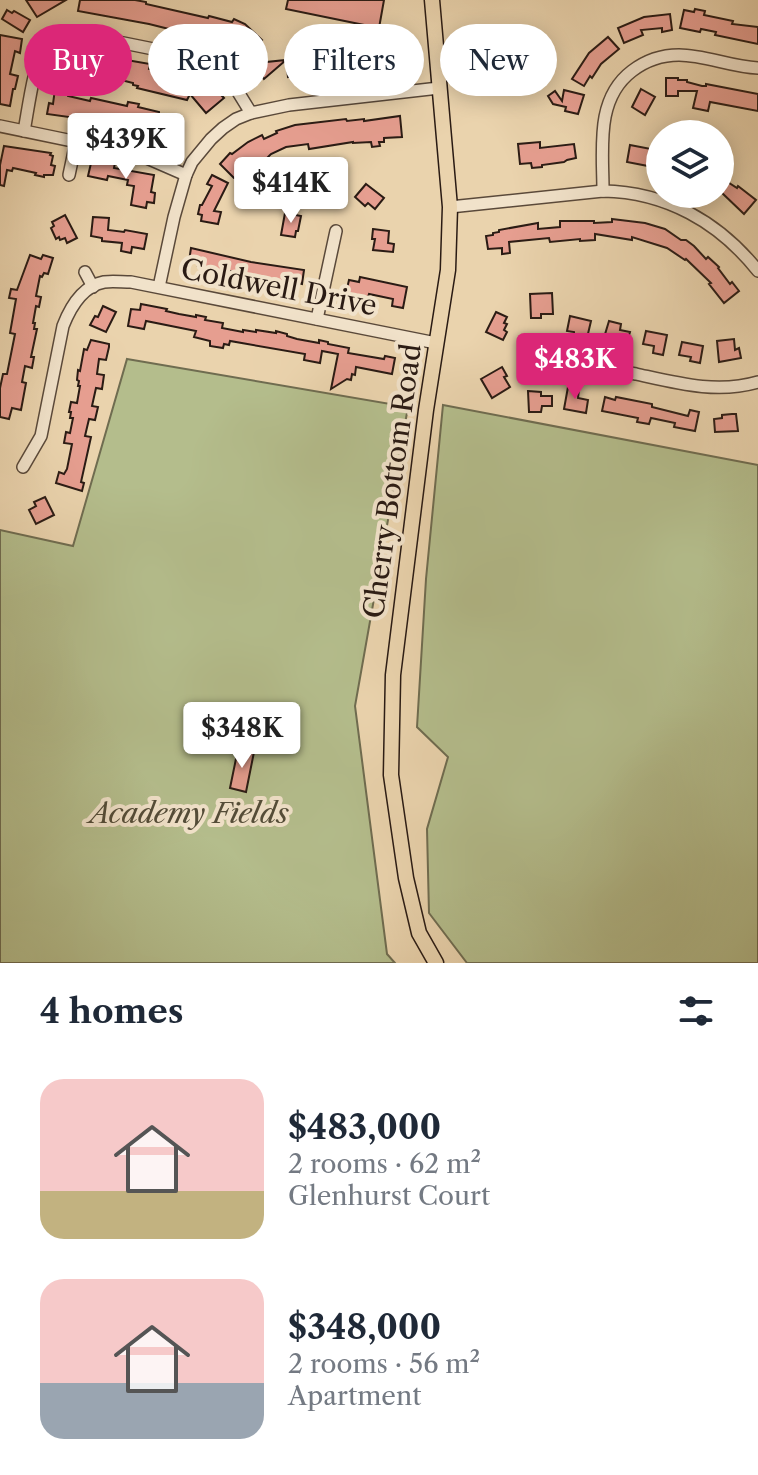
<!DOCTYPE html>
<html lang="en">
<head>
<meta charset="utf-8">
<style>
  :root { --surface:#fff; --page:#f2f2f3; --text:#1f2937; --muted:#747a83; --accent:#db2777 }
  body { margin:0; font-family:"Libre Caslon Text",serif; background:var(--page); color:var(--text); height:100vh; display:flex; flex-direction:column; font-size:30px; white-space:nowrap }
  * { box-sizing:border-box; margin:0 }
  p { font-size:26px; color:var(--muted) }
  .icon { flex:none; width:44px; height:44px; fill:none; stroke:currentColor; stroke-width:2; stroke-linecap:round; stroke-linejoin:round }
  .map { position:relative; height:963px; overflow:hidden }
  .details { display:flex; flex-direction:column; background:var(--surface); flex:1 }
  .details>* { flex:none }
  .banner { position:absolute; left:24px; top:24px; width:710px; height:72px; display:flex; gap:16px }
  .fabs { position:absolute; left:646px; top:120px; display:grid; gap:16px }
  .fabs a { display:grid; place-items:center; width:88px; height:88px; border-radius:50%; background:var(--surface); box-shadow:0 4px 20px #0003; font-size:40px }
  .price { position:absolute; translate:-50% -68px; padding:0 18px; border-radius:8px; background:#fff; color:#222; font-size:26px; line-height:52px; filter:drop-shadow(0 2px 4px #0008) }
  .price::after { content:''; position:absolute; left:50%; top:48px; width:24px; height:18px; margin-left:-12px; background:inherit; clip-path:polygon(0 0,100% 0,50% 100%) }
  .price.selected { background:var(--accent); color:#fff }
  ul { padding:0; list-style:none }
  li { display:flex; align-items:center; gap:24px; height:200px; padding:0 40px }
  li span { display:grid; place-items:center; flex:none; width:224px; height:160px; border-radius:24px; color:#555 }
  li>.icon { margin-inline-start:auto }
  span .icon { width:96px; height:96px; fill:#fffc; stroke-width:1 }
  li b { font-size:34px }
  h2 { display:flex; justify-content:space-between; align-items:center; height:96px; padding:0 40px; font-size:34px }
  .pill { padding:0 28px; border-radius:36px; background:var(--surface); box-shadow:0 4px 20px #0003; font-size:28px; line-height:72px }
  .pill.selected { background:var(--accent); color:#fff }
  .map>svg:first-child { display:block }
  .green { fill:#b4bd8c; stroke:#6f6c50; stroke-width:2 }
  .building { fill:#e69e90; stroke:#2a1b14; stroke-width:2 }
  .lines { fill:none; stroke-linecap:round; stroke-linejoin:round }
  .minor-casing { stroke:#5a493a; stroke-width:14 }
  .major-casing { stroke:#2a1b14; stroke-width:17 }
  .minor { stroke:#f1e2ca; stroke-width:11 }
  .major { stroke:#ead3ad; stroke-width:14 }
  .labels { text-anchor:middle; stroke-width:8; stroke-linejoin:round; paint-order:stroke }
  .street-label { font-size:28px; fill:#2a1b14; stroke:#f1e2ca }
  .park-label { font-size:28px; font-style:italic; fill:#534c38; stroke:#f1e2ca }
</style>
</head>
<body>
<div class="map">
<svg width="758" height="963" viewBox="0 0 758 963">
  <rect width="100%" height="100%" fill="#ead3ad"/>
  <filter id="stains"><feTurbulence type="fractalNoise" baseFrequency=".0025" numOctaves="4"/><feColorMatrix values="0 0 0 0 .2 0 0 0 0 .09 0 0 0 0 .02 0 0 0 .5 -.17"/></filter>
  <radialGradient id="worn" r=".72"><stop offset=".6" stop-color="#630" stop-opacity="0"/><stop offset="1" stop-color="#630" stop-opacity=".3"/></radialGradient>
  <g class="green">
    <polygon points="127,359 408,407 355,706 387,954 395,963 0,963 0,530 73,546"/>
    <polygon points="443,405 758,465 758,963 467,963 429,913 427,829 448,757 417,727 426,579"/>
  </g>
  <g class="building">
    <polygon points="26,0 66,0 37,17"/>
    <polygon points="80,0 135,0 146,2 146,4 208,18 209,16 232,22 234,19 245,24 262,40 249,56 240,49 242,47 217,34 214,37 210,35 209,39 149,24 78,11"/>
    <polygon points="288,0 384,0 379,28 286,9"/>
    <polygon points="695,9 705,11 704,15 733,21 732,24 758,27 758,44 715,35 716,32 701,29 700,32 680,28 684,10 694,12"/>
    <polygon points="7,10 12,13 14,11 30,20 23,32 2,19"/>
    <polygon points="670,14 672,30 662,32 662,28 641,30 643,35 624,43 618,28 644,17"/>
    <polygon points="0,35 22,39 20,53 15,51 10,74 18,76 15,89 13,89 10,106 0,104"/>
    <polygon points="608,37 619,49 601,64 592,78 590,76 584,86 572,79 589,53"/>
    <polygon points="389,42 392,68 347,73 346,64 341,64 311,67 311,70 302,71 300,75 288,77 286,60 264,79 263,77 259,80 249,69 257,63 304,58 304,49 347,46 348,48"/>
    <polygon points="68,50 102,58 109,58 109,57 150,64 149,69 195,78 200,81 203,76 224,98 206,113 190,94 187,100 137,88 138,86 133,85 133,83 117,79 117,77 93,73 92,79 65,75 66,74 61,73 65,51"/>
    <polygon points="666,78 678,78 678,80 687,80 687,82 702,86 706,86 706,84 758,94 758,111 710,102 708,111 693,108 697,91 678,91 678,96 666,96"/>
    <polygon points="55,89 68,93 68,96 90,101 91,98 127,106 128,102 139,104 138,107 159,112 159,114 175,119 173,124 178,125 172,143 159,139 160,137 142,134 143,130 112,123 47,114 49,103 53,104"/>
    <polygon points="641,89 655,97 645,115 632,107"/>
    <polygon points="564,90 584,95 578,114 565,111 566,107 553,104 548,96 555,91 562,101"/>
    <polygon points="400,116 402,137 384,138 384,142 379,142 380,146 372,147 371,142 353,143 353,142 309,149 308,144 286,147 271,154 255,170 250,164 237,178 234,178 220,164 230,153 232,154 248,142 262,135 264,139 277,133 276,131 295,125 346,119 347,121 364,119 364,121"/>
    <polygon points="540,142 540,148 574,144 576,158 567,160 564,162 542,165 542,167 532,168 531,163 520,164 518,144"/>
    <polygon points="630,145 651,149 648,166 627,162"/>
    <polygon points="4,146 51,153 50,155 53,156 51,165 55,166 53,175 44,175 44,177 35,175 36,173 13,168 12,171 7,170 4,186 0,185 0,165"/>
    <polygon points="92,159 115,163 114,168 154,175 151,192 155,193 154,203 147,202 146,208 131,205 134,186 127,185 128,180 108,176 107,180 88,176"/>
    <polygon points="320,169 328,185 320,188 323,194 314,198 305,176"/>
    <polygon points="212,175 228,183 214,211 221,212 218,224 201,221 202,215 198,214 200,205 202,205 212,186 207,184"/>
    <polygon points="720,177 737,188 738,186 756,200 744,214 720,191"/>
    <polygon points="366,184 384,198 375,209 368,203 365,206 355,197"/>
    <polygon points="285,213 301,216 298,231 296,231 295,237 281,235"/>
    <polygon points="65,215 77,238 67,243 65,238 60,240 59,237 56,239 51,228 54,226 52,222"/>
    <polygon points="93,217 109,218 108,230 124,232 125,230 147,234 144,249 132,247 131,253 121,251 122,243 102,241 102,238 91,236"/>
    <polygon points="612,219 645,223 665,229 681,240 686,240 694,246 706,259 708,257 719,267 718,268 730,284 732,282 739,291 724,303 709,284 711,283 686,259 685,260 667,248 632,237 632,240 595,234 595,240 580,241 580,239 550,242 549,238 509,242 510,253 502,254 502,248 488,249 486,236 493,235 493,233 499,232 499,230 538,223 538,229 560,227 560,221 594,221 594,223 612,222"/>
    <polygon points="373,229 389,231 388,243 394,244 393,252 373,250 375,239 372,239"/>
    <polygon points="191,248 251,262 304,270 302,284 293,282 293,285 270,281 269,284 259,281 260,277 248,275 229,271 228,274 218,272 218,270 198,266 199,263 189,261"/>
    <polygon points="30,255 41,259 43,255 53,258 48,274 44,273 42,277 40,276 36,296 41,297 39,307 36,306 33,323 35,323 34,329 37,329 31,357 34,357 32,368 25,366 22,382 26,383 21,410 12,408 9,419 0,417 0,388 3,374 7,374 15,334 10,333 16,299 9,298 11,289 17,290"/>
    <polygon points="360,277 407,287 403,308 392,306 393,299 369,294 367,300 354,298 355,295 346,293 349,280 359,282"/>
    <polygon points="552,293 553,314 541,314 541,318 531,318 530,294"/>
    <polygon points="141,304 167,309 166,311 179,314 196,317 196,315 206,317 205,320 223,323 222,328 243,332 243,330 256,332 256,330 276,333 276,331 287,334 287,336 297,339 319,343 319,340 328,342 328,344 349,348 348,353 384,359 385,356 395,358 392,374 356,367 355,375 352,374 351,380 347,379 331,389 338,354 322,351 320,363 304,360 305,354 230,341 229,345 224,344 223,348 210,346 210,341 194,337 196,331 146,321 144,329 128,326 131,309 140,310"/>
    <polygon points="103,306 116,312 106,332 90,325 95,316 98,317"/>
    <polygon points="496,312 507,317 504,323 507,324 504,330 507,332 503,340 486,332"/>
    <polygon points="570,316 591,321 587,338 574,336 574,332 567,331"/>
    <polygon points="609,321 621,324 620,330 630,332 627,342 616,339 615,343 603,341"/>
    <polygon points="646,331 667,335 663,355 653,353 654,346 643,344"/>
    <polygon points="734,339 735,350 739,348 741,358 719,362 717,341"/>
    <polygon points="91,340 109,344 109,347 106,360 99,359 97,374 104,375 102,389 96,388 92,406 98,407 95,420 89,419 85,436 91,437 81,482 84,483 82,491 56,483 59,472 64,474 67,469 72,444 64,443 66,432 70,433 73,418 70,418 71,412 69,412 71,402 77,403 80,386 78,386 79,381 77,380 78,370 80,371 84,349 87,350"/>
    <polygon points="682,342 703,346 700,363 690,361 691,357 679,355"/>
    <polygon points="502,367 507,376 504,377 510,387 492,398 481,379"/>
    <polygon points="568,387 579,389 578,398 588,400 586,413 564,409"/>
    <polygon points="528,391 541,392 541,396 552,396 552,406 542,406 541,412 529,412"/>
    <polygon points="605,397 615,400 616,397 652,404 652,407 688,416 690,410 699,412 695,431 674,427 675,423 651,418 649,424 637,422 638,418 602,411"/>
    <polygon points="732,414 736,414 738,431 715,432 714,419 722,418 722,415"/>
    <polygon points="45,497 54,515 36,524 29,510 36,506 34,502"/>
    <polygon points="238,749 254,752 246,792 230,788"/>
  </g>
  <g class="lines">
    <g class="minor-casing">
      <g id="minor">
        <polyline points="0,126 140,155 186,175"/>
        <path d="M 24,131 C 28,111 34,60 46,45 C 53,36 63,34 74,33 L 208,60 L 227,74 L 251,113"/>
        <polyline points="69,175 76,142"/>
        <path d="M 603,191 C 603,149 595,99 632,71 C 645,61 662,55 679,55 C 705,55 731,67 758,68"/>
        <path d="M 450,207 L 603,191 C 666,192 719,222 758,271"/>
        <polyline points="85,272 93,287"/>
        <polyline points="159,287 174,217 186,175 192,162 211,139 223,128 236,119 251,113 289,105 439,88"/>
        <polyline points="317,319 336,231"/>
        <path d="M 538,355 C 570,361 603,368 636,374 C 677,383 717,394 758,382"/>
        <path d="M 23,467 L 41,436 L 63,326 C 70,308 83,286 104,282 C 112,281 122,282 131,282 L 436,343"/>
      </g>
    </g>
    <g class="major-casing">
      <polyline id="major" points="432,0 450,207 448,270 426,410 393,675 391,775 406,878 419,933 436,963"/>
    </g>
    <use href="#minor" class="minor"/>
    <use href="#major" class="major"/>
  </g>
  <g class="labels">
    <g class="street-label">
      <text transform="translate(279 287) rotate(11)" y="10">Coldwell Drive</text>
      <text transform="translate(392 481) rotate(-82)" y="10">Cherry Bottom Road</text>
    </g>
    <g class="park-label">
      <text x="189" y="823">Academy Fields</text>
    </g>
  </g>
  <rect width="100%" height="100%" filter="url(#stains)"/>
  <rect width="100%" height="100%" fill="url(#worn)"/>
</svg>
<div class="fabs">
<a><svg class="icon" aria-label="layers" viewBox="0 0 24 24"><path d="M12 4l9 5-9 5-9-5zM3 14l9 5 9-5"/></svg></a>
</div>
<b class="price" style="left:126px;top:181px">$439K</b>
<b class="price" style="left:291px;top:225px">$414K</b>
<b class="price selected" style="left:575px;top:401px">$483K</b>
<b class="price" style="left:242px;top:770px">$348K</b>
<div class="banner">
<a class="pill selected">Buy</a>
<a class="pill">Rent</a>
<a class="pill">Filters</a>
<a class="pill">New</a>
</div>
</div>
<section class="details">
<h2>4 homes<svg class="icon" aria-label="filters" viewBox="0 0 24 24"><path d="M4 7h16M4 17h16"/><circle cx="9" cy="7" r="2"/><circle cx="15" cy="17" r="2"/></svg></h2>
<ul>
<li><span style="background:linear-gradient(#f6c9c9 70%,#c2b280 0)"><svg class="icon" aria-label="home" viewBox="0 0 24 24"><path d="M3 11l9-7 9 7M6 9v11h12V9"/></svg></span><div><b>$483,000</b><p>2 rooms · 62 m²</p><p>Glenhurst Court</p></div></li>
<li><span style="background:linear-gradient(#f6c9c9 65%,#9aa5b1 0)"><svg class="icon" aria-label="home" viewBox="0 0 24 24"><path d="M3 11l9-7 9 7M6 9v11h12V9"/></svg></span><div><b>$348,000</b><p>2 rooms · 56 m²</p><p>Apartment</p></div></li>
</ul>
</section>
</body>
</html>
